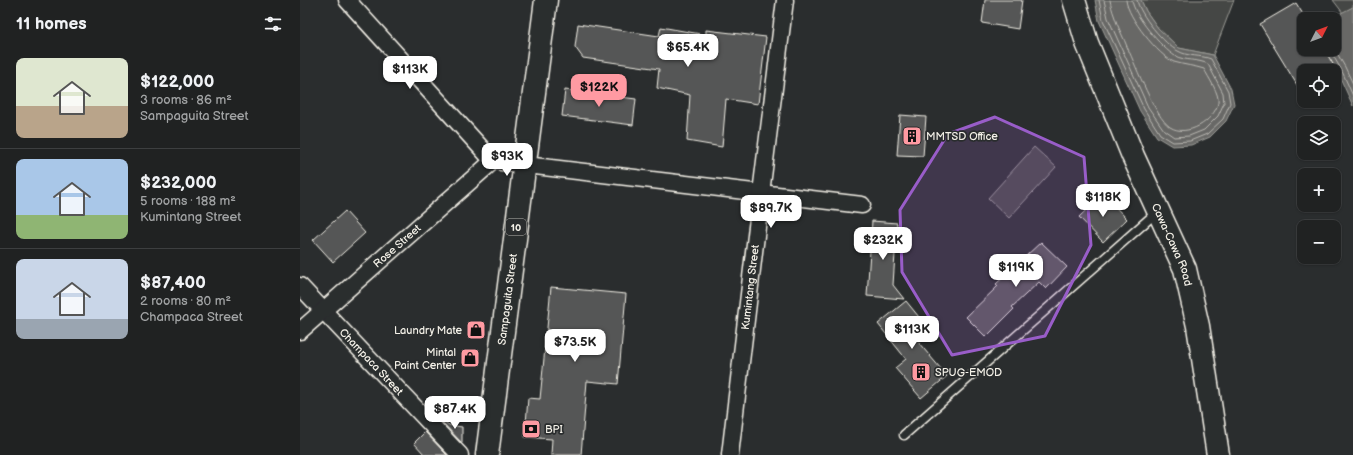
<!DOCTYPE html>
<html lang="en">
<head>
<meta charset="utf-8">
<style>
  :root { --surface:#202222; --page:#282a2a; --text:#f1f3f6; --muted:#a2a4a5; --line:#3d3f40; --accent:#ff9aa2 }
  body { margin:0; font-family:"Balsamiq Sans",sans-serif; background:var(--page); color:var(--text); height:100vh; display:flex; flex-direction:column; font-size:15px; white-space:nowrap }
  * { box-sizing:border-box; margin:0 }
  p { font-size:13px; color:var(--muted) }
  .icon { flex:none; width:22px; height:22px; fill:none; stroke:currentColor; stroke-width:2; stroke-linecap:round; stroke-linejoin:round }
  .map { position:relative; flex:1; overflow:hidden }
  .details { display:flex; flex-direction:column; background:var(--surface); width:300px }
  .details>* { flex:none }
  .needle { width:26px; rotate:48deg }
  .fabs { position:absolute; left:997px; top:12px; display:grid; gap:8px }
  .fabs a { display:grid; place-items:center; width:44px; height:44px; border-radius:8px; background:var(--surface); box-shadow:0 1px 3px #0004,0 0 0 1px var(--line); font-size:20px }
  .price { position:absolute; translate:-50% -34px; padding:0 9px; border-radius:8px; background:#fff; color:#222; font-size:13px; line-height:26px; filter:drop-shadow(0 1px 2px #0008) }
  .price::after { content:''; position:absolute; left:50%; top:24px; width:12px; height:9px; margin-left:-6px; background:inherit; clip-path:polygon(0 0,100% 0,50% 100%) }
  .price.selected { background:var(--accent); color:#111 }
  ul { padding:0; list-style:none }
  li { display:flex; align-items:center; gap:12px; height:100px; padding:0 16px }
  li+li { border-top:1px solid var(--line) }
  li span { display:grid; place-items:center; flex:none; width:112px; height:80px; border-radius:8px; color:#555 }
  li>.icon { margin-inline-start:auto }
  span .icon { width:48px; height:48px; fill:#fffc; stroke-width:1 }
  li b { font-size:17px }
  h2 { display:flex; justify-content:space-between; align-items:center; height:48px; padding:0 16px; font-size:17px }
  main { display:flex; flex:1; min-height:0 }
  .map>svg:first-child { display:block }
  .green { fill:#444645; stroke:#9c9c96 }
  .water { fill:#676866; stroke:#9f9f9a }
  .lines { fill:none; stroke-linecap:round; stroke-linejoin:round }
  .shore { stroke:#bcbab4; stroke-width:1 }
  .building { fill:#555756; stroke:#f4f1e8 }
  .lane-casing { stroke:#f4f1e8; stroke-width:11 }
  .street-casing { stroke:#f4f1e8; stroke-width:19 }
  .secondary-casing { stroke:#f4f1e8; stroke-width:25 }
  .highway-casing { stroke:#f4f1e8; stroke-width:25 }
  .lane { stroke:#2a2d2e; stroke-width:8 }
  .street { stroke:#2a2d2e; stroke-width:16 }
  .secondary { stroke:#2a2d2e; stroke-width:22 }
  .highway { stroke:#2a2d2e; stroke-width:22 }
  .marked { fill:#995dc9; fill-opacity:0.2; stroke:#995dc9; stroke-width:3; stroke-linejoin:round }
  .labels { text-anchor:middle; stroke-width:3.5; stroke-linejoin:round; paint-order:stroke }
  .shield { fill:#2a2d2e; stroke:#b7b6b0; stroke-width:1 }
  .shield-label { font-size:10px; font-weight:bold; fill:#f4f1e8 }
  .poi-label { font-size:11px; fill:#f4f1e8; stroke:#2a2d2e; text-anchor:start }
  .street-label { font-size:11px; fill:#f4f1e8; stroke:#2a2d2e }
</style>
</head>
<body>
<main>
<section class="details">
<h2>11 homes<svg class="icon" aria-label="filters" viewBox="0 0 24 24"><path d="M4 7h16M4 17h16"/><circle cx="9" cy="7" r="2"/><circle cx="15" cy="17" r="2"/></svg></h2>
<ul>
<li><span style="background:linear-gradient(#dfe7d0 60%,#b9a48a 0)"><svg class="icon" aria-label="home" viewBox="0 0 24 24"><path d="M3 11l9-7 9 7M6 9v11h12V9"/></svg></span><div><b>$122,000</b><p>3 rooms · 86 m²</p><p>Sampaguita Street</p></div></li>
<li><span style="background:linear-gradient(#a9c7e8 70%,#8fb573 0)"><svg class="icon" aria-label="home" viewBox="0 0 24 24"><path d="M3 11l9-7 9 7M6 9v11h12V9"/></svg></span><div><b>$232,000</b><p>5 rooms · 188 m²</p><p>Kumintang Street</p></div></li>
<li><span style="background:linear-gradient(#c9d6e8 75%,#9aa5b1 0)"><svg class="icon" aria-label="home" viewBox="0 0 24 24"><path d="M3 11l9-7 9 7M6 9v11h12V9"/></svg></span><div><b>$87,400</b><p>2 rooms · 80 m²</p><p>Champaca Street</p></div></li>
</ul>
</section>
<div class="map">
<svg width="1053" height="455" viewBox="0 0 1053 455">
  <rect width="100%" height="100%" fill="#2a2d2e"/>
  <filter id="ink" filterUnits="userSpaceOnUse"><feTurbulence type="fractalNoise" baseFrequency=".025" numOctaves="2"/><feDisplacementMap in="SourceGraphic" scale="8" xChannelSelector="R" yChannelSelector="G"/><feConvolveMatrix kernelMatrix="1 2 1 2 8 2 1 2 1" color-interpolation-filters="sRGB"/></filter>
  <g filter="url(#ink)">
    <g class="green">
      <polygon points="841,0 934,0 913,55 879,48 858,28 846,11"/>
      <polygon points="1033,0 1053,0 1053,7 1043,13"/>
      <polygon points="734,147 756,167 709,218 688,198"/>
    </g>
    <g class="water">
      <polygon points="795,0 841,0 846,11 858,28 879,48 913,55 931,89 934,104 926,121 910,137 891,145 872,146 857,137 840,111 799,21"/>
      <polygon points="1053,7 1053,106 1037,71 1024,49 1034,49 1034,19 1029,19"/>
    </g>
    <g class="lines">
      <g class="shore">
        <path d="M 799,0 L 803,20 L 844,109 L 860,134 L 873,142 L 890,141 L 907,134 L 923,119 L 930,103 L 928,91 L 911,59 C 901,55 888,57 878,51 C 865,45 839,14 837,0"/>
        <path d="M 804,0 L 808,18 L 848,107 L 864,130 L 874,137 L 889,136 L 904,130 L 918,116 L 924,103 L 923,93 L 908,64 C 898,59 885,61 875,56 C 862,48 833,15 832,0"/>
        <path d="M 810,0 C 811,5 812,10 814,15 C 817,26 824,38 828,49 C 836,66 855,117 870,127 C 887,138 914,121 918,103 C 920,94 908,77 904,69 C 895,66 884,65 874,62 C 859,56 827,17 826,0"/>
        <polyline points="1034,48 1045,67 1053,84"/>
        <polyline points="1029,49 1041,69 1053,96"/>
      </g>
    </g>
    <g class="building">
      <polygon points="685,0 722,0 718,29 682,23"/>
      <polygon points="996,3 1006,19 1004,19 1004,49 1024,49 1037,71 1034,73 1034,71 1004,71 1004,91 1002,93 960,24"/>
      <polygon points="278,24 359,36 361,27 406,35 406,30 466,37 458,104 426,99 422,147 387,141 390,95 357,88 359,69 283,58 275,47"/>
      <polygon points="265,90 336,99 333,125 262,116"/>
      <polygon points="600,115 626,117 623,156 597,155"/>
      <polygon points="803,194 827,219 803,242 779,217"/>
      <polygon points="45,211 65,233 33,262 13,240"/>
      <polygon points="572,221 597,223 593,285 604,299 567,296"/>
      <polygon points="741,242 767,267 746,289 739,282 712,307 714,309 686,337 666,317 698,286 696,284"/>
      <polygon points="251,287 326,294 318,384 287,381 281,455 251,455 252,439 225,437 228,398 240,399"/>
      <polygon points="606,301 623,322 615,329 622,338 618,342 647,376 621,398 595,368 606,359 578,324"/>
      <polygon points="138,417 149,425 162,427 162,443 138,418"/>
      <polygon points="125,432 147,455 125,455 114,443"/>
    </g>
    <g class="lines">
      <g class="lane-casing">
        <polyline id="lane" points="604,435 857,212"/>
      </g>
      <g class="street-casing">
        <g id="street">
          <polyline points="47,0 193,161"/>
          <polyline points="193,161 562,205"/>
          <path id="s1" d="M 0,286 L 160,455"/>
          <path id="s2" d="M 0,331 L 193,161"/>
          <path id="s3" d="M 430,455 L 461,193 L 485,0"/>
        </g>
      </g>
      <g class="secondary-casing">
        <g id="secondary">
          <path id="s4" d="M 774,0 L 787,43 L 833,156 L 885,269 L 898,326 L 918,455"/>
        </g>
      </g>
      <g class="highway-casing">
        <g id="highway">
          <path id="s5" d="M 187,455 L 246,0"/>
        </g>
      </g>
      <use href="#lane" class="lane"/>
      <use href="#street" class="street"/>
      <use href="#secondary" class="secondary"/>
      <use href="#highway" class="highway"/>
    </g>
  </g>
  <path class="marked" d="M 695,117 L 784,157 L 791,245 L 745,336 L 652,355 L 602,272 L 600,210 L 648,134 Z"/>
  <defs>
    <g id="building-square" transform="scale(1)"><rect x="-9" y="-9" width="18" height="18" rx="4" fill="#ff9aa2" stroke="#2a2d2e"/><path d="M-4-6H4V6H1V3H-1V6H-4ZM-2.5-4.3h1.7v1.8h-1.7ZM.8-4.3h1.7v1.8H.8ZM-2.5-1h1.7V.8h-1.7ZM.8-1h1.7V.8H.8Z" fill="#111"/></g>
    <g id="shop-square" transform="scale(1)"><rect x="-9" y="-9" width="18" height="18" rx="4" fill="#ff9aa2" stroke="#2a2d2e"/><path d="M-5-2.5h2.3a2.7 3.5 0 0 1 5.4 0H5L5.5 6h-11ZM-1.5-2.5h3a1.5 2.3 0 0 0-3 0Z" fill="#111"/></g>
    <g id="bank-square" transform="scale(1)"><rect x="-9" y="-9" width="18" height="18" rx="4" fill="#ff9aa2" stroke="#2a2d2e"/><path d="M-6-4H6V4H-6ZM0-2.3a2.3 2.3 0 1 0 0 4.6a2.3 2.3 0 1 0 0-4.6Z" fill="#111"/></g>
  </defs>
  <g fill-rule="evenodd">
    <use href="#building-square" x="612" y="136"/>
    <use href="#shop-square" x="176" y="330"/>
    <use href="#shop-square" x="170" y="358"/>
    <use href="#building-square" x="621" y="372"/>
    <use href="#bank-square" x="231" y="429"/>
  </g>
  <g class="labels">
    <rect class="shield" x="206" y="219" width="20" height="16" rx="3"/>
    <g class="shield-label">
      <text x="216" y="231">10</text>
    </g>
    <g class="poi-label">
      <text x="626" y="140">MMTSD Office</text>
      <text x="162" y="334" text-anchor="end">Laundry Mate</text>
      <text x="156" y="356" text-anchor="end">Mintal<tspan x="156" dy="13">Paint Center</tspan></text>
      <text x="635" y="376">SPUG-EMOD</text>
      <text x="245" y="433">BPI</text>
    </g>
    <g class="street-label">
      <text dy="4" stroke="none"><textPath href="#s4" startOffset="264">Cawa-Cawa Road</textPath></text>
      <text dy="4" stroke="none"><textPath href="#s2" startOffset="129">Rose Street</textPath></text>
      <text dy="4" stroke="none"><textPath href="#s3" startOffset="169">Kumintang Street</textPath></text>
      <text dy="4" stroke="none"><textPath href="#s5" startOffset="157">Sampaguita Street</textPath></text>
      <text dy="4" stroke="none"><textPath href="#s1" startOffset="104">Champaca Street</textPath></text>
    </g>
  </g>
</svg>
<div class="fabs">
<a><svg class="needle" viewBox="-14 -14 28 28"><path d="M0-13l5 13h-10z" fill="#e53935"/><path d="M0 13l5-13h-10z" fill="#a2a4a5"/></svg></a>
<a><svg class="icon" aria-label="locate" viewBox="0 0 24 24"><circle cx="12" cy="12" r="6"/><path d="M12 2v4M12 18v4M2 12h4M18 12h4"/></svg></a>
<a><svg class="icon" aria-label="layers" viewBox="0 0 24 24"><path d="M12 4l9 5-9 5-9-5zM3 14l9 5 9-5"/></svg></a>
<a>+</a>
<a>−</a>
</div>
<b class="price" style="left:388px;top:68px">$65.4K</b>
<b class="price" style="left:110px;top:90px">$113K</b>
<b class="price selected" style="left:299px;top:108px">$122K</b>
<b class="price" style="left:207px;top:177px">$93K</b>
<b class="price" style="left:803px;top:218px">$118K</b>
<b class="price" style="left:471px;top:229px">$89.7K</b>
<b class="price" style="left:583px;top:261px">$232K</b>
<b class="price" style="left:716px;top:288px">$119K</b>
<b class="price" style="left:612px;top:350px">$113K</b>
<b class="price" style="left:275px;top:363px">$73.5K</b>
<b class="price" style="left:155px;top:430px">$87.4K</b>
</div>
</main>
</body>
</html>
